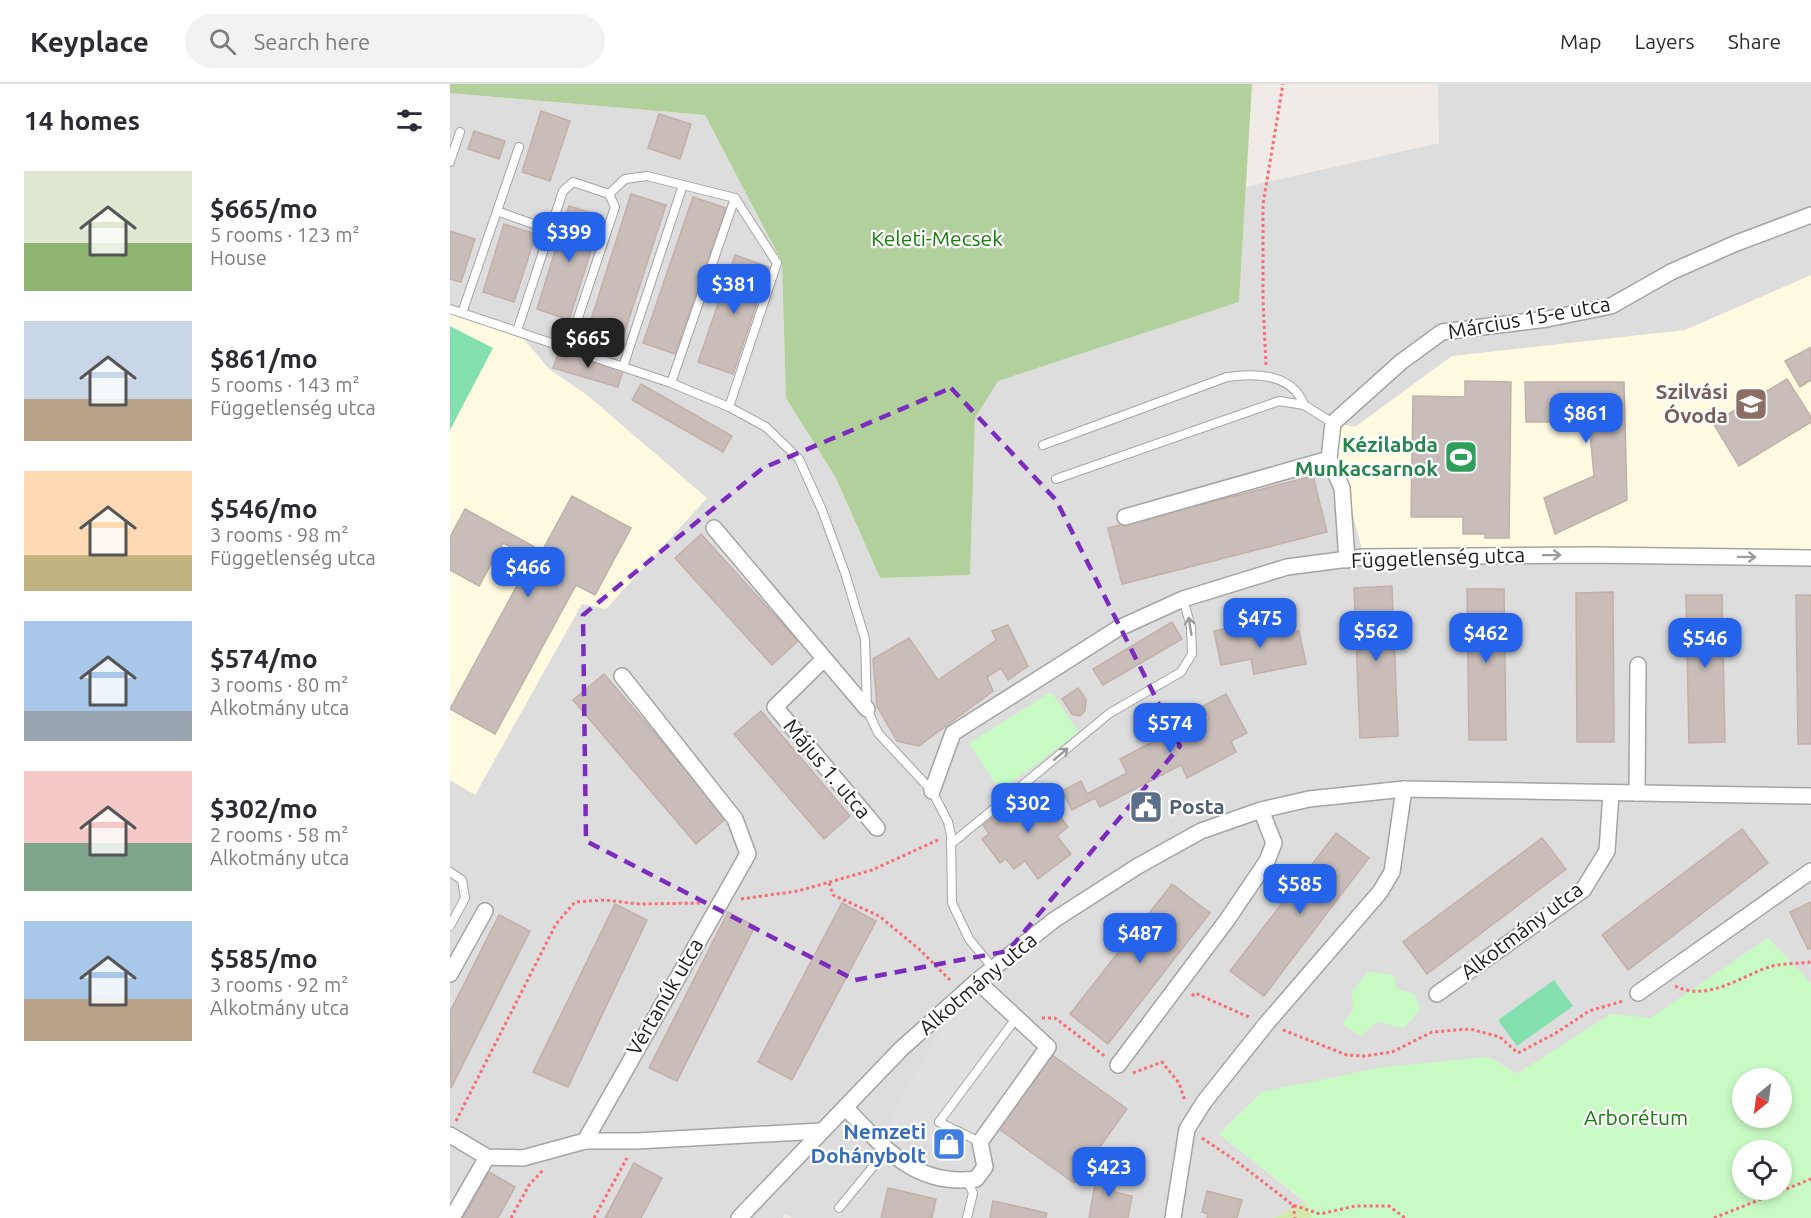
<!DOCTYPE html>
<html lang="en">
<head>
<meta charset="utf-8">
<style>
  :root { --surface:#fff; --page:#f2f2f3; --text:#2b2b33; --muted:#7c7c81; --line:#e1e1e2; --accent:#2563eb }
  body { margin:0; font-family:Ubuntu,sans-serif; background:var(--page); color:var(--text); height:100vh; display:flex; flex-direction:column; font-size:22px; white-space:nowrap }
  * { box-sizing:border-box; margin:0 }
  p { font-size:20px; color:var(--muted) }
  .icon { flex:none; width:33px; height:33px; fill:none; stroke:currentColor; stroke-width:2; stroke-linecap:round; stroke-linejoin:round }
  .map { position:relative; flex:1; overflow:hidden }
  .panel { display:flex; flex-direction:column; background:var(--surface); width:450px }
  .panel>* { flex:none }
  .needle { width:39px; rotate:209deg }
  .tools { position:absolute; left:1282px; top:984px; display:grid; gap:12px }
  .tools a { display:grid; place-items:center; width:60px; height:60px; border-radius:50%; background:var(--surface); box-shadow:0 3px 9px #0003; font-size:30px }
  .price { position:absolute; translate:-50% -51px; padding:0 14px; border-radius:12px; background:var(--accent); color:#fff; font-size:20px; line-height:39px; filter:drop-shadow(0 2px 3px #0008) }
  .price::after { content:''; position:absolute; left:50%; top:36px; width:18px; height:14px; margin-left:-9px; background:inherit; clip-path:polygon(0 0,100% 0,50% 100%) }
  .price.selected { background:#222; color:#fff }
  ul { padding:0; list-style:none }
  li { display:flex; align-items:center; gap:18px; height:150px; padding:0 24px }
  li span { display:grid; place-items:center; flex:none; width:168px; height:120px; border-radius:0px; color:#555 }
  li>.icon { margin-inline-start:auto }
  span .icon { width:72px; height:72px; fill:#fffc; stroke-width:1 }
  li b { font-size:26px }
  h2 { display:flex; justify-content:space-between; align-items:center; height:72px; padding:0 24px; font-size:26px }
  header { display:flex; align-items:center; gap:36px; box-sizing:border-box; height:84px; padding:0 30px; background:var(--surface); border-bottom:2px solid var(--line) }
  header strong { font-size:28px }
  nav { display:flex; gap:33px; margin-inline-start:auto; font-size:21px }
  .search { width:420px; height:54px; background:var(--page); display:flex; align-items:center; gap:15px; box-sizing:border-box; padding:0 21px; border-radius:33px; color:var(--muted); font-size:22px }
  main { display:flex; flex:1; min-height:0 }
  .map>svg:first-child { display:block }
  .residential { fill:#dedddd }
  .education { fill:#fffae0 }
  .grass { fill:#d4eaac }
  .forest { fill:#b2d09b }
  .park { fill:#c8fac4; fill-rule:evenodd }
  .pitch { fill:#84dfae }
  .parking { fill:#e0e0e0 }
  .building { fill:#c8bdb9; stroke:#c2b0a8; stroke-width:1.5 }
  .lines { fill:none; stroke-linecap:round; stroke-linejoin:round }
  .service-casing { stroke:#a4a4a4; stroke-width:10 }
  .minor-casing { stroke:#a4a4a4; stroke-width:18 }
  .path { stroke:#fa6d75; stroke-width:3; stroke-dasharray:3 3; stroke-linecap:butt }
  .service { stroke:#fff; stroke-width:8 }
  .minor { stroke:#fff; stroke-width:15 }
  .oneway { stroke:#9b9b9b }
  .marked { fill:none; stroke:#7b2cbf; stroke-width:4.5; stroke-dasharray:12 8; stroke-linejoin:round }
  .labels { text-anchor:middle; stroke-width:4.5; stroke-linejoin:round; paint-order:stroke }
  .park-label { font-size:21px; fill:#14800b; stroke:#fff }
  .street-label { font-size:21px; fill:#202020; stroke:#fff }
  .education-label { font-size:21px; font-weight:bold; fill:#785e54; stroke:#fff; text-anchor:end }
  .leisure-label { font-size:21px; font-weight:bold; fill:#27864d; stroke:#fff; text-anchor:end }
  .service-label { font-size:21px; font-weight:bold; fill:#4e5e75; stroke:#fff; text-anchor:start }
  .shop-label { font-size:21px; font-weight:bold; fill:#366cbe; stroke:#fff; text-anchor:end }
</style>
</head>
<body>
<header>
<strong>Keyplace</strong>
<div class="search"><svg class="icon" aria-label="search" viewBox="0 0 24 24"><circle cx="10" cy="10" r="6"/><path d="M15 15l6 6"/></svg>Search here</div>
<nav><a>Map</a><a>Layers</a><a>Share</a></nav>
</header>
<main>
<section class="panel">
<h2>14 homes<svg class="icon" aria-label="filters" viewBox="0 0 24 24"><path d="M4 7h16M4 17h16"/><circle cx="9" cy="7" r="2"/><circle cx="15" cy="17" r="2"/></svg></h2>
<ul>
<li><span style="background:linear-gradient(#dfe7d0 60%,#8fb573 0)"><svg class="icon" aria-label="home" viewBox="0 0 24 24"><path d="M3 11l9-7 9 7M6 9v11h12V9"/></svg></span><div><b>$665/mo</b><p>5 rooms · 123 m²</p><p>House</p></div></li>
<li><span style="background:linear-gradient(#c9d6e8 65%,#b9a48a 0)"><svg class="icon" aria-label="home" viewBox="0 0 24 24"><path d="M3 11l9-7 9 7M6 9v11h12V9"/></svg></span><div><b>$861/mo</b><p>5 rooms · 143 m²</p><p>Függetlenség utca</p></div></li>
<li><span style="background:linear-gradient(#ffd9b3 70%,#c2b280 0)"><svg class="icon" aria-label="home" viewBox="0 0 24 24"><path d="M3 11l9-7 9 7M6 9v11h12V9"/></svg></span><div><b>$546/mo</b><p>3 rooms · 98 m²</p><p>Függetlenség utca</p></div></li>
<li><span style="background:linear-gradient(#a9c7e8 75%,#9aa5b1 0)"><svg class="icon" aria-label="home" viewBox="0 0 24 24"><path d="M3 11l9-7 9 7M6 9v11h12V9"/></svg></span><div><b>$574/mo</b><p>3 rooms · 80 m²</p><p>Alkotmány utca</p></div></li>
<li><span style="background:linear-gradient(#f6c9c9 60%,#7fa58c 0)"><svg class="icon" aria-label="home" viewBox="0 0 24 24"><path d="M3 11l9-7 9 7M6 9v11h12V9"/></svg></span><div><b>$302/mo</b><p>2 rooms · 58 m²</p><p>Alkotmány utca</p></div></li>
<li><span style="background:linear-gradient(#a9c7e8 65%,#b9a48a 0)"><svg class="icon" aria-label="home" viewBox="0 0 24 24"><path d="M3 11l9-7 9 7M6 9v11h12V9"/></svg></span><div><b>$585/mo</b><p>3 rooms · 92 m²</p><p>Alkotmány utca</p></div></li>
</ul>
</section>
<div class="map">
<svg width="1361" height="1134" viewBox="0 0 1361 1134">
  <rect width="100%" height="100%" fill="#f0ebe6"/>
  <polygon class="residential" points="988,0 1361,0 1361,899 1318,854 1200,935 1161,930 1067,990 1039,973 930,984 812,1008 769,1050 856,1119 823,1134 342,1134 335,1130 333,1134 0,1134 0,9 255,31 332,178 336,314 386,394 430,494 520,491 525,333 548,297 789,218 796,103 989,59"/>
  <g class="education">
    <polygon points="1361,191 1361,474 914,473 896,405 879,375 883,339 905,343 1002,272 1235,246"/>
    <polygon points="0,225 67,247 99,285 137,311 257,414 156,525 132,520 25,711 0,696"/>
  </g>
  <polygon class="grass" points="856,1119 862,1134 823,1134"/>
  <polygon class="forest" points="0,0 802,0 789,218 548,297 525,334 520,491 430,494 386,394 336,314 332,178 255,31 0,9"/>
  <g class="park">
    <polygon points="601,608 629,648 550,707 519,659"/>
    <path d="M 1318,854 L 1361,899 L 1361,1134 L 862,1134 L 856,1118 L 769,1050 L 812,1008 L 934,983 L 1039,973 L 1067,990 L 1161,930 L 1200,934 ZM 1332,994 L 1332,1034 L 1293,1034 L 1293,994 ZM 1332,1066 L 1332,1106 L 1293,1106 L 1293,1066 Z"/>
    <polygon points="918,888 944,891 947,905 965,910 970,926 954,944 927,938 911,952 892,940 903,926 902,907"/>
  </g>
  <g class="pitch">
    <polygon points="0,242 43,264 0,346"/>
    <polygon points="1104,896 1123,922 1067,962 1048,936"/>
  </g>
  <polygon class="parking" points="527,897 598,963 530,1058 506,1063 445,1052 440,1034 513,911"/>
  <g class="building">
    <polygon points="91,27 120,37 100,97 72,88"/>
    <polygon points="209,30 241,40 230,75 198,64"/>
    <polygon points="24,47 55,57 49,75 18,65"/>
    <polygon points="181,110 216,121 173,253 139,242"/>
    <polygon points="243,113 276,124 225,270 193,259"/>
    <polygon points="119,122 152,132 119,236 87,225"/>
    <polygon points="54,140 86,150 64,218 33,208"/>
    <polygon points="0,147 25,155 11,198 0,195"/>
    <polygon points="285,171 319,183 283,290 248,278"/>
    <polygon points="1361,263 1361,296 1350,303 1335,277"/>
    <polygon points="109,267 173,286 168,303 103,284"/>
    <polygon points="1337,295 1361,333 1361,338 1289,382 1263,339"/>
    <polygon points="1015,297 1061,298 1059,454 1035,454 1035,450 1013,450 1013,433 961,433 963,312 1015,313"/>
    <polygon points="1075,298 1174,298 1177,416 1105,450 1094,414 1144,392 1139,338 1076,338"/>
    <polygon points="191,300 282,352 273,368 182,316"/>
    <polygon points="863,392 877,448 672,500 658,444"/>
    <polygon points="122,412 181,444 145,511 126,501 45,650 0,625 82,474 53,459 29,502 0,486 0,453 15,425 92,467"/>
    <polygon points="251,450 348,557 322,581 225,474"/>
    <polygon points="942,502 948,652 910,654 904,504"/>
    <polygon points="1017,505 1054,505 1056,656 1019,656"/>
    <polygon points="1163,508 1164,658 1127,658 1126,509"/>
    <polygon points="1236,511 1272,511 1275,658 1239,659"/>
    <polygon points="1346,511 1361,511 1361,660 1348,660"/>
    <polygon points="722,538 732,555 653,601 643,585"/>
    <polygon points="800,539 804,556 849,547 856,580 804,590 801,575 771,581 764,547"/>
    <polygon points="558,541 578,582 558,596 551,584 537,593 543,607 469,662 447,657 427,622 423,575 459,554 488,596 546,556 542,547"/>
    <polygon points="154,590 277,734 246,760 123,616"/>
    <polygon points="628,604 636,615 635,627 630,632 622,630 612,615"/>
    <polygon points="776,610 797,649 781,657 786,668 737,694 731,681 650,723 645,714 622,726 612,707 631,697 637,710 677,689 670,675 704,657 696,641 714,632 725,653 759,635 753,622"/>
    <polygon points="311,627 400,732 374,755 284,650"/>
    <polygon points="586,701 618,743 607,752 621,770 588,795 575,777 564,785 556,775 550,779 532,755 539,750 533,741"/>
    <polygon points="1292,745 1318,779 1178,886 1152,851"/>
    <polygon points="886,749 919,774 814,912 780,887"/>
    <polygon points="1092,754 1116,785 977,890 953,858"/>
    <polygon points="722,800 760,829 658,960 620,930"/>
    <polygon points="1361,818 1361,864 1358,865 1340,828"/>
    <polygon points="392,819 426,837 342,996 308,978"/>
    <polygon points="165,820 197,836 118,1003 83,988"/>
    <polygon points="278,828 305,842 227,997 199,984"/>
    <polygon points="49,831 80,847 1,1004 0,928"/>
    <polygon points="602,971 677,1025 624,1099 549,1045"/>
    <polygon points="184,1079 212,1094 191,1134 155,1134"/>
    <polygon points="648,1084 668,1088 664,1108 682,1112 678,1134 639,1134"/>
    <polygon points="39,1088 65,1103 48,1134 13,1134"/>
    <polygon points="438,1104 486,1115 482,1134 431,1134"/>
    <polygon points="757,1107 792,1116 787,1134 757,1134 758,1130 752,1128"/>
    <polygon points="543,1117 597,1129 596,1134 540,1134"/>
  </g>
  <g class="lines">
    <g class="service-casing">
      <g id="service">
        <polyline points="0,78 10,48"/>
        <polyline points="47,127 100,146"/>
        <polyline points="0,225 221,299 279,323 316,343 349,375 372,426 395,489 415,555 417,625 428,649 482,707 498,738 501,751 502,819 519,855 543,884"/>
        <polyline points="12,229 69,63"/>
        <polyline points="67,247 113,107 123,98 159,110 175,95 197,92 285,114 327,179 279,323"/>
        <polyline points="118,264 165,123 159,110"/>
        <polyline points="173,283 233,101"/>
        <polyline points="221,299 285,114"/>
        <path d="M 593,361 L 777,293 C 805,289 842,289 854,321"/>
        <polyline points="606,395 829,317 854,321 883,339"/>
        <polyline points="501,760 660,629 731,588 742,570 741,543 733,515"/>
        <polyline points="0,788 12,796 15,814 0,842"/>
        <polyline points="530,1058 489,1038 567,933"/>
        <polyline points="389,1124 436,1067"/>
        <polyline points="517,1134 523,1109 517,1096"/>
      </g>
    </g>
    <g class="minor-casing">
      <g id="minor">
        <polyline points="879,375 892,404 897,476"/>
        <polyline points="675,433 879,375 883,339 951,278 992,248 1097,235 1161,222 1221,188 1284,160 1361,131"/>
        <polyline points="264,444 417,625"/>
        <polyline points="374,575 325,623 427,744"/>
        <polyline points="482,707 503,649 667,545 733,515 837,483 914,473 1143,471 1361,474"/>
        <polyline points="1187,709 1188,581"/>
        <polyline points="0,890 35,827"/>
        <polyline points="1188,909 1361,787"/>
        <polyline points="987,910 1133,806 1157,767 1161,709"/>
        <polyline points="668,981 777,836 817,777 824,759 811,726"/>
        <path d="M 395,1023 C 433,1063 465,1103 526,1095 L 535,1083 L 530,1058 L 598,963 L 527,897"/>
        <polyline points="0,1051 37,1073 73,1074 135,1057 187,1057 371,1047"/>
        <polyline points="135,1057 298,770 285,735 172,592"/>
        <polyline points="2,1134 37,1073"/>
        <polyline points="289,1134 451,965 527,897 604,836 688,782 751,747 811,726 859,715 954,705 1361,712"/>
        <polyline points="723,1134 737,1045 754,1018 816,940 930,808 942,788 954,705"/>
      </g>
    </g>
    <g class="path">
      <polyline points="816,281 813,217 813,120 833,0"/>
      <polyline points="379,799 383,811 429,832 469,865 502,898"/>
      <polyline points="291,815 348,807 422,786 488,756"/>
      <path d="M 1225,902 C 1258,918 1289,893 1319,883 C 1332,879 1347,880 1361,878"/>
      <polyline points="742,912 745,909 801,934"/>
      <polyline points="592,934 605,934 656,973"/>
      <polyline points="833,946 897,971 914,972 942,968 982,948 1020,945 1050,953 1068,969 1106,949 1139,927 1173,917"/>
      <polyline points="683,989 712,978 729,999 735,1017"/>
      <polyline points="6,1037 106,840 125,818 154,816 189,820 252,819"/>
      <polyline points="752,1054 786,1077 843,1121 870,1130 905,1122 939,1122 955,1134"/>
      <polyline points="843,1121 845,1134"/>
      <polyline points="61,1134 79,1101 93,1086"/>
      <polyline points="144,1134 177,1074"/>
      <polyline points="1264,1134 1361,1095"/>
    </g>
    <use href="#service" class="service"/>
    <use href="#minor" class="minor"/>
  </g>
  <defs><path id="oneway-shaft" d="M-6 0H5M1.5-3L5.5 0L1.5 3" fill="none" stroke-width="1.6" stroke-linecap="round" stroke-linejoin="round" transform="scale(1.5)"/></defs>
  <g class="oneway">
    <use href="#oneway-shaft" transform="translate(1102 471) rotate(-1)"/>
    <use href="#oneway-shaft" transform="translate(1297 473) rotate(1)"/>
    <use href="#oneway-shaft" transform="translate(740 542) rotate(-99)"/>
    <use href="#oneway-shaft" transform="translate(611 670) rotate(-40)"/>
  </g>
  <path class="marked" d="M 501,304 L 606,416 L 730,662 L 558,867 L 405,896 L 136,757 L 133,531 L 313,384 Z"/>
  <defs>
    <g id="school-square" transform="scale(1.725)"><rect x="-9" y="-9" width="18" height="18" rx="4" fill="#8d6e63" stroke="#fff"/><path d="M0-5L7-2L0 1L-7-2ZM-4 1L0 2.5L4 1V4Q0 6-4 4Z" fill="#fff"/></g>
    <g id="stadium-square" transform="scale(1.725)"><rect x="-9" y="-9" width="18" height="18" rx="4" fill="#2e9e5b" stroke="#fff"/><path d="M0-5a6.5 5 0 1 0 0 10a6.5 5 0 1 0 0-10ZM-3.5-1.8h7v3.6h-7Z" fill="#fff"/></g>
    <g id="civic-square" transform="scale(1.725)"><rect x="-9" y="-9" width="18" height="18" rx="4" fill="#5c6f8a" stroke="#fff"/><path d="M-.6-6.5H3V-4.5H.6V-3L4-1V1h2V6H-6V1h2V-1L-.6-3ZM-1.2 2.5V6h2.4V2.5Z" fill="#fff"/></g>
    <g id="shop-square" transform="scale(1.725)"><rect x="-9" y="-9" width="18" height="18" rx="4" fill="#3f7fe0" stroke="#fff"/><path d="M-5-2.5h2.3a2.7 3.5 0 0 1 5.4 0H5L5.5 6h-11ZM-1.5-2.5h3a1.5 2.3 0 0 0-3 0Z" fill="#fff"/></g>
  </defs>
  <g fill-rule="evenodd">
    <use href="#school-square" x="1301" y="320"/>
    <use href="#stadium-square" x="1011" y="373"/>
    <use href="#civic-square" x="696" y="723"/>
    <use href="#shop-square" x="499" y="1060"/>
  </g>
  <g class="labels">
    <g class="park-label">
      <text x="487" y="162">Keleti-Mecsek</text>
      <text x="1186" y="1041">Arborétum</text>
    </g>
    <g class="street-label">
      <text transform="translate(1079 234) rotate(-10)" y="7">Március 15-e utca</text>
      <text transform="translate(988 474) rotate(-2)" y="7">Függetlenség utca</text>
      <text transform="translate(377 685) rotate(50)" y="7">Május 1. utca</text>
      <text transform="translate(1072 847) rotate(-37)" y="7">Alkotmány utca</text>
      <text transform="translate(528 900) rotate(-40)" y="7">Alkotmány utca</text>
      <text transform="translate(215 913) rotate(-60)" y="7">Vértanúk utca</text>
    </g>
    <g class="education-label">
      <text x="1278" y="315">Szilvási<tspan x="1278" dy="24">Óvoda</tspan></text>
    </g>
    <g class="leisure-label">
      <text x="988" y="368">Kézilabda<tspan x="988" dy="24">Munkacsarnok</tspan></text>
    </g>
    <g class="service-label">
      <text x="719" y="730">Posta</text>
    </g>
    <g class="shop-label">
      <text x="476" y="1055">Nemzeti<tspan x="476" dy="24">Dohánybolt</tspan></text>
    </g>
  </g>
</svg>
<div class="tools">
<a><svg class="needle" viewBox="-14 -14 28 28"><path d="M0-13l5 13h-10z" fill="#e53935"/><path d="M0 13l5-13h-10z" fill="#7c7c81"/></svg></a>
<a><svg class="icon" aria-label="locate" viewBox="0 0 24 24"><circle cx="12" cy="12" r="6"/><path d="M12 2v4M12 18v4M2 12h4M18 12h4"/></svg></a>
</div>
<b class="price" style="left:119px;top:179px">$399</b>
<b class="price" style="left:284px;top:231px">$381</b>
<b class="price selected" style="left:138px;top:285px">$665</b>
<b class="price" style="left:1136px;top:360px">$861</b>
<b class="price" style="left:78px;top:514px">$466</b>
<b class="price" style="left:810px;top:565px">$475</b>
<b class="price" style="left:926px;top:578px">$562</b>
<b class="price" style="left:1036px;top:580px">$462</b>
<b class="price" style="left:1255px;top:585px">$546</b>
<b class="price" style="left:720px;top:670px">$574</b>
<b class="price" style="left:578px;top:750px">$302</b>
<b class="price" style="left:850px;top:831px">$585</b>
<b class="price" style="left:690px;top:880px">$487</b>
<b class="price" style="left:659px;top:1114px">$423</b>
</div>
</main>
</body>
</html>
